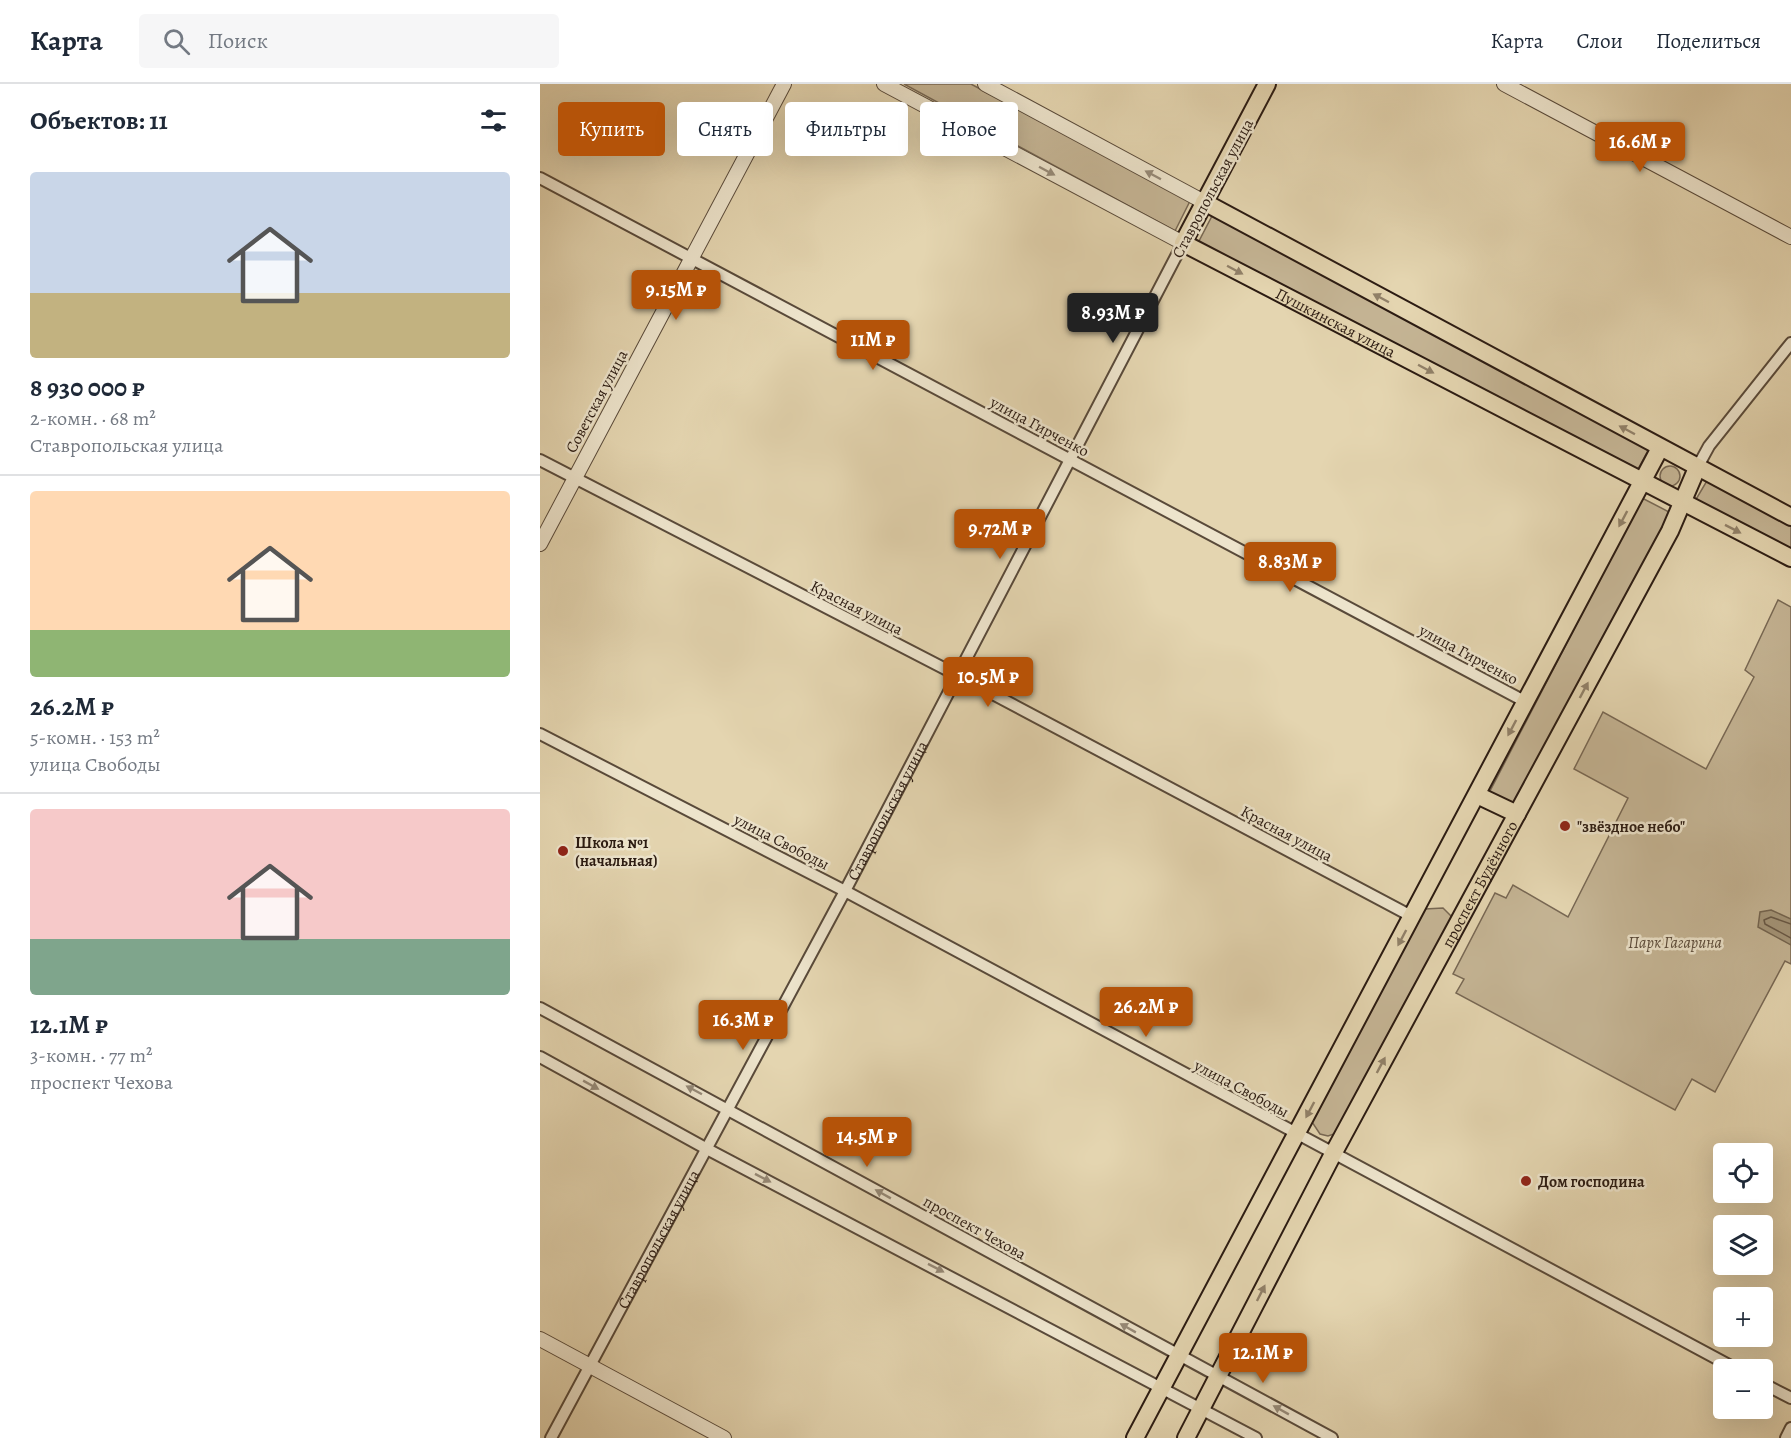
<!DOCTYPE html>
<html lang="ru">
<head>
<meta charset="utf-8">
<style>
  :root { --surface:#fff; --page:#f6f6f7; --text:#1f2937; --muted:#747a83; --line:#e0e1e3; --accent:#b45309 }
  body { margin:0; font-family:Alegreya,serif; background:var(--page); color:var(--text); height:100vh; display:flex; flex-direction:column; font-size:22px; white-space:nowrap }
  * { box-sizing:border-box; margin:0 }
  p { font-size:20px; color:var(--muted) }
  .icon { flex:none; width:33px; height:33px; fill:none; stroke:currentColor; stroke-width:2; stroke-linecap:round; stroke-linejoin:round }
  .map { position:relative; flex:1; overflow:hidden }
  .panel { display:flex; flex-direction:column; background:var(--surface); width:540px }
  .panel>* { flex:none }
  .banner { position:absolute; left:18px; top:18px; width:570px; height:54px; display:flex; gap:12px }
  .fabs { position:absolute; left:1173px; top:1059px; display:grid; gap:12px }
  .fabs a { display:grid; place-items:center; width:60px; height:60px; border-radius:6px; background:var(--surface); box-shadow:0 6px 24px #0002; font-size:30px }
  .price { position:absolute; translate:-50% -51px; padding:0 14px; border-radius:6px; background:var(--accent); color:#fff; font-size:20px; line-height:39px; filter:drop-shadow(0 2px 3px #0008) }
  .price::after { content:''; position:absolute; left:50%; top:36px; width:18px; height:14px; margin-left:-9px; background:inherit; clip-path:polygon(0 0,100% 0,50% 100%) }
  .price.active { background:#222; color:#fff }
  ul { padding:0; list-style:none }
  li { display:grid; align-content:center; gap:12px; height:318px; padding:0 30px }
  li+li { border-top:2px solid var(--line) }
  li span { display:grid; place-items:center; height:186px; border-radius:6px; color:#555 }
  li>.icon { margin-inline-start:auto }
  span .icon { width:108px; height:108px; fill:#fffc; stroke-width:1 }
  li b { font-size:26px }
  h2 { display:flex; justify-content:space-between; align-items:center; height:72px; padding:0 30px; font-size:26px }
  .pill { padding:0 21px; border-radius:6px; background:var(--surface); box-shadow:0 6px 24px #0002; font-size:21px; line-height:54px }
  .pill.active { background:var(--accent); color:#fff }
  header { display:flex; align-items:center; gap:36px; box-sizing:border-box; height:84px; padding:0 30px; background:var(--surface); border-bottom:2px solid var(--line) }
  header strong { font-size:28px }
  nav { display:flex; gap:33px; margin-inline-start:auto; font-size:21px }
  .search { width:420px; height:54px; background:var(--page); display:flex; align-items:center; gap:15px; box-sizing:border-box; padding:0 21px; border-radius:6px; color:var(--muted); font-size:22px }
  main { display:flex; flex:1; min-height:0 }
  .map>svg:first-child { display:block }
  .green { fill:#c5b595; stroke:#786854; stroke-width:1.5 }
  .water { fill:#a5967a; stroke:#746550; stroke-width:1.5 }
  .lines { fill:none; stroke-linecap:round; stroke-linejoin:round }
  .shore { stroke:#685846; stroke-width:1.5 }
  .minor-casing { stroke:#594a3a; stroke-width:14 }
  .tertiary-casing { stroke:#594a3a; stroke-width:16 }
  .primary-casing { stroke:#2b1b12; stroke-width:20 }
  .minor { stroke:#ede4cc; stroke-width:10 }
  .tertiary { stroke:#ede4cc; stroke-width:14 }
  .primary { stroke:#e4d5b0; stroke-width:16 }
  .oneway { fill:#968a78 }
  .oneway2 { fill:#918169 }
  .poi-dot { fill:#8f2418; stroke:#ede4cc; stroke-width:2 }
  .labels { text-anchor:middle; stroke-width:5; stroke-linejoin:round; paint-order:stroke }
  .street-label { font-size:16px; fill:#2b1b12; stroke:#ede4cc }
  .poi-label { font-size:16px; font-weight:bold; fill:#2b1b12; stroke:#ede4cc; text-anchor:start }
  .park-label { font-size:16px; font-style:italic; fill:#594939; stroke:#ede4cc }
</style>
</head>
<body>
<header>
<strong>Карта</strong>
<div class="search"><svg class="icon" aria-label="search" viewBox="0 0 24 24"><circle cx="10" cy="10" r="6"/><path d="M15 15l6 6"/></svg>Поиск</div>
<nav><a>Карта</a><a>Слои</a><a>Поделиться</a></nav>
</header>
<main>
<section class="panel">
<h2>Объектов: 11<svg class="icon" aria-label="filters" viewBox="0 0 24 24"><path d="M4 7h16M4 17h16"/><circle cx="9" cy="7" r="2"/><circle cx="15" cy="17" r="2"/></svg></h2>
<ul>
<li><span style="background:linear-gradient(#c9d6e8 65%,#c2b280 0)"><svg class="icon" aria-label="home" viewBox="0 0 24 24"><path d="M3 11l9-7 9 7M6 9v11h12V9"/></svg></span><div><b>8 930 000 ₽</b><p>2-комн. · 68 m²</p><p>Ставропольская улица</p></div></li>
<li><span style="background:linear-gradient(#ffd9b3 75%,#8fb573 0)"><svg class="icon" aria-label="home" viewBox="0 0 24 24"><path d="M3 11l9-7 9 7M6 9v11h12V9"/></svg></span><div><b>26.2M ₽</b><p>5-комн. · 153 m²</p><p>улица Свободы</p></div></li>
<li><span style="background:linear-gradient(#f6c9c9 70%,#7fa58c 0)"><svg class="icon" aria-label="home" viewBox="0 0 24 24"><path d="M3 11l9-7 9 7M6 9v11h12V9"/></svg></span><div><b>12.1M ₽</b><p>3-комн. · 77 m²</p><p>проспект Чехова</p></div></li>
</ul>
</section>
<div class="map">
<svg width="1251" height="1354" viewBox="0 0 1251 1354">
  <rect width="100%" height="100%" fill="#e4d5b0"/>
  <filter id="stains"><feTurbulence type="fractalNoise" baseFrequency=".00333" numOctaves="4"/><feColorMatrix values="0 0 0 0 .2 0 0 0 0 .09 0 0 0 0 .02 0 0 0 .5 -.17"/></filter>
  <radialGradient id="worn" r=".72"><stop offset=".6" stop-color="#630" stop-opacity="0"/><stop offset="1" stop-color="#630" stop-opacity=".3"/></radialGradient>
  <g class="green">
    <polygon points="364,0 431,0 650,117 635,147"/>
    <polygon points="672,132 1111,361 1098,385 658,159"/>
    <circle cx="1130" cy="392" r="10"/>
    <polygon points="1168,395 1251,438 1251,466 1155,417"/>
    <polygon points="1102,414 1131,429 973,721 949,709"/>
    <polygon points="1238,516 1251,523 1251,880 1245,877 1175,1008 1152,995 1135,1026 916,909 924,895 913,890 955,809 966,814 973,801 1028,833 1088,714 1034,685 1063,628 1166,685 1214,593 1205,586"/>
    <polygon points="903,824 911,832 910,843 797,1049 788,1052 780,1050 772,1038 885,825"/>
  </g>
  <polygon class="water" points="1231,826 1251,835 1251,861 1218,843 1220,828"/>
  <g class="lines">
    <polyline class="shore" points="1251,840 1231,833 1224,836 1225,840 1251,854"/>
    <g class="minor-casing">
      <g id="minor">
        <polyline points="0,94 986,618"/>
        <polyline points="0,376 417,591 873,833"/>
        <polyline points="1157,384 1169,362 1251,259"/>
        <polyline points="0,650 305,807 1198,1286"/>
        <polyline points="0,924 792,1354"/>
        <polyline points="0,973 167,1065 716,1354"/>
        <polyline points="1222,1299 1251,1314"/>
        <path id="s1" d="M 11,1354 L 305,807 L 643,159"/>
        <polyline points="1246,1354 1251,1344"/>
      </g>
    </g>
    <g class="tertiary-casing">
      <g id="tertiary">
        <polyline points="344,0 643,159"/>
        <polyline points="445,0 664,118"/>
        <polyline points="964,0 1251,153"/>
        <polyline points="0,460 244,0"/>
        <polyline points="0,1255 184,1354"/>
      </g>
    </g>
    <g class="primary-casing">
      <g id="primary">
        <path id="s2" d="M 727,0 L 643,159 L 1251,474"/>
        <polyline points="664,118 1251,433"/>
        <polyline points="937,711 977,730"/>
        <polyline points="595,1354 1120,364"/>
        <path id="s3" d="M 646,1354 L 793,1070 L 1130,447 L 1157,384"/>
      </g>
    </g>
    <use href="#minor" class="minor"/>
    <use href="#tertiary" class="tertiary"/>
    <use href="#primary" class="primary"/>
  </g>
  <defs><path id="oneway-solid" d="M-6-.8H1V-3.2L6.5 0L1 3.2V.8H-6Z" transform="scale(1.5)"/></defs>
  <g class="oneway">
    <use href="#oneway-solid" transform="translate(507 87) rotate(28)"/>
    <use href="#oneway-solid" transform="translate(613 91) rotate(-152)"/>
    <use href="#oneway-solid" transform="translate(51 1001) rotate(29)"/>
    <use href="#oneway-solid" transform="translate(154 1006) rotate(-152)"/>
    <use href="#oneway-solid" transform="translate(223 1094) rotate(27)"/>
    <use href="#oneway-solid" transform="translate(343 1110) rotate(-151)"/>
    <use href="#oneway-solid" transform="translate(396 1184) rotate(27)"/>
    <use href="#oneway-solid" transform="translate(588 1244) rotate(-151)"/>
    <use href="#oneway-solid" transform="translate(741 1326) rotate(-151)"/>
  </g>
  <g class="oneway2">
    <use href="#oneway-solid" transform="translate(695 186) rotate(28)"/>
    <use href="#oneway-solid" transform="translate(841 214) rotate(-152)"/>
    <use href="#oneway-solid" transform="translate(886 285) rotate(28)"/>
    <use href="#oneway-solid" transform="translate(1087 346) rotate(-152)"/>
    <use href="#oneway-solid" transform="translate(1083 435) rotate(118)"/>
    <use href="#oneway-solid" transform="translate(1193 445) rotate(27)"/>
    <use href="#oneway-solid" transform="translate(1044 606) rotate(-62)"/>
    <use href="#oneway-solid" transform="translate(972 644) rotate(118)"/>
    <use href="#oneway-solid" transform="translate(862 854) rotate(118)"/>
    <use href="#oneway-solid" transform="translate(841 981) rotate(-62)"/>
    <use href="#oneway-solid" transform="translate(770 1026) rotate(118)"/>
    <use href="#oneway-solid" transform="translate(721 1209) rotate(-63)"/>
  </g>
  <g class="poi-dot">
    <circle cx="1025" cy="742" r="6"/>
    <circle cx="23" cy="767" r="6"/>
    <circle cx="986" cy="1097" r="6"/>
  </g>
  <g class="labels">
    <g class="street-label">
      <text transform="translate(672 104) rotate(-62)" y="6">Ставропольская улица</text>
      <text dy="6" stroke="none"><textPath href="#s2" startOffset="352">Пушкинская улица</textPath></text>
      <text transform="translate(56 317) rotate(-62)" y="6">Советская улица</text>
      <text transform="translate(500 342) rotate(28)" y="6">улица Гирченко</text>
      <text transform="translate(317 523) rotate(27)" y="6">Красная улица</text>
      <text transform="translate(929 570) rotate(28)" y="6">улица Гирченко</text>
      <text dy="6" stroke="none"><textPath href="#s1" startOffset="712">Ставропольская улица</textPath></text>
      <text transform="translate(747 749) rotate(28)" y="6">Красная улица</text>
      <text transform="translate(242 757) rotate(27)" y="6">улица Свободы</text>
      <text dy="6" stroke="none"><textPath href="#s3" startOffset="627">проспект Будённого</textPath></text>
      <text transform="translate(702 1004) rotate(28)" y="6">улица Свободы</text>
      <text transform="translate(435 1143) rotate(29)" y="6">проспект Чехова</text>
      <text dy="6" stroke="none"><textPath href="#s1" startOffset="226">Ставропольская улица</textPath></text>
    </g>
    <g class="poi-label">
      <text x="1037" y="748">"звёздное небо"</text>
      <text x="35" y="764">Школа №1<tspan x="35" dy="18">(начальная)</tspan></text>
      <text x="998" y="1103">Дом господина</text>
    </g>
    <g class="park-label">
      <text x="1135" y="864">Парк Гагарина</text>
    </g>
  </g>
  <rect width="100%" height="100%" filter="url(#stains)"/>
  <rect width="100%" height="100%" fill="url(#worn)"/>
</svg>
<div class="fabs">
<a><svg class="icon" aria-label="locate" viewBox="0 0 24 24"><circle cx="12" cy="12" r="6"/><path d="M12 2v4M12 18v4M2 12h4M18 12h4"/></svg></a>
<a><svg class="icon" aria-label="layers" viewBox="0 0 24 24"><path d="M12 4l9 5-9 5-9-5zM3 14l9 5 9-5"/></svg></a>
<a>+</a>
<a>−</a>
</div>
<b class="price" style="left:1100px;top:89px">16.6M ₽</b>
<b class="price" style="left:136px;top:237px">9.15M ₽</b>
<b class="price active" style="left:573px;top:260px">8.93M ₽</b>
<b class="price" style="left:333px;top:287px">11M ₽</b>
<b class="price" style="left:460px;top:476px">9.72M ₽</b>
<b class="price" style="left:750px;top:509px">8.83M ₽</b>
<b class="price" style="left:448px;top:624px">10.5M ₽</b>
<b class="price" style="left:606px;top:954px">26.2M ₽</b>
<b class="price" style="left:203px;top:967px">16.3M ₽</b>
<b class="price" style="left:327px;top:1084px">14.5M ₽</b>
<b class="price" style="left:723px;top:1300px">12.1M ₽</b>
<div class="banner">
<a class="pill active">Купить</a>
<a class="pill">Снять</a>
<a class="pill">Фильтры</a>
<a class="pill">Новое</a>
</div>
</div>
</main>
</body>
</html>
